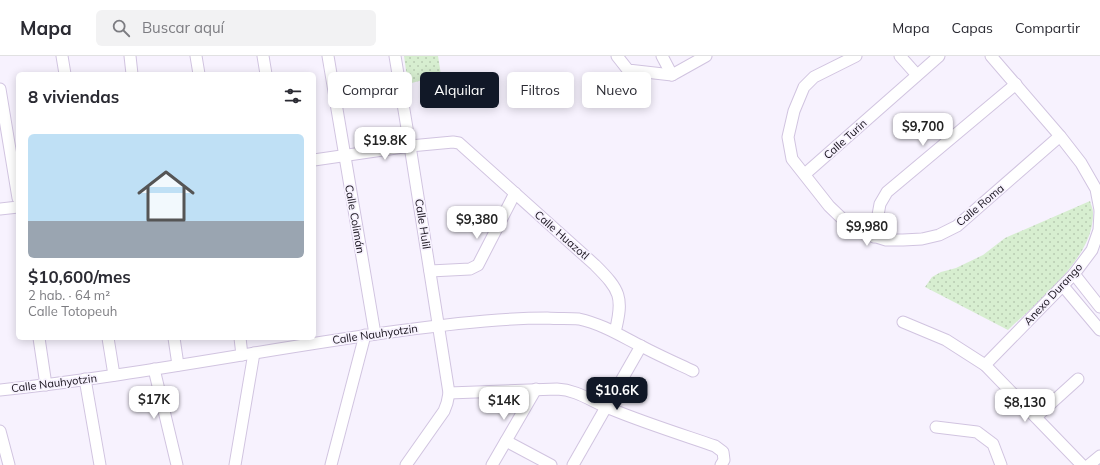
<!DOCTYPE html>
<html lang="es">
<head>
<meta charset="utf-8">
<style>
  :root { --surface:#fff; --page:#f2f2f3; --text:#2b2b33; --muted:#7c7c81; --line:#e1e1e2; --accent:#111827 }
  body { margin:0; font-family:Mulish,sans-serif; background:var(--page); color:var(--text); height:100vh; display:flex; flex-direction:column; font-size:15px; white-space:nowrap }
  * { box-sizing:border-box; margin:0 }
  p { font-size:13px; color:var(--muted) }
  .icon { flex:none; width:22px; height:22px; fill:none; stroke:currentColor; stroke-width:2; stroke-linecap:round; stroke-linejoin:round }
  .map { position:relative; flex:1; overflow:hidden }
  .side { position:absolute; left:16px; top:16px; width:300px; height:268px; display:flex; flex-direction:column; background:var(--surface); border-radius:6px; box-shadow:0 2px 10px #0003 }
  .side>* { flex:none }
  .banner { position:absolute; left:328px; top:16px; width:380px; height:36px; display:flex; gap:8px }
  .price { position:absolute; translate:-50% -34px; padding:0 9px; border-radius:8px; background:#fff; color:#222; font-size:13px; line-height:26px; filter:drop-shadow(0 1px 2px #0008) }
  .price::after { content:''; position:absolute; left:50%; top:24px; width:12px; height:9px; margin-left:-6px; background:inherit; clip-path:polygon(0 0,100% 0,50% 100%) }
  .price.on { background:var(--accent); color:#fff }
  ul { padding:0; list-style:none }
  li { display:grid; align-content:center; gap:8px; height:212px; padding:0 12px }
  li+li { border-top:1px solid var(--line) }
  li span { display:grid; place-items:center; height:124px; border-radius:6px; color:#555 }
  li>.icon { margin-inline-start:auto }
  span .icon { width:72px; height:72px; fill:#fffc; stroke-width:1 }
  li b { font-size:17px }
  h2 { display:flex; justify-content:space-between; align-items:center; height:48px; padding:0 12px; font-size:17px }
  .pill { padding:0 14px; border-radius:6px; background:var(--surface); box-shadow:0 2px 10px #0003; font-size:14px; line-height:36px }
  .pill.on { background:var(--accent); color:#fff }
  header { display:flex; align-items:center; gap:24px; box-sizing:border-box; height:56px; padding:0 20px; background:var(--surface); border-bottom:1px solid var(--line) }
  header strong { font-size:19px }
  nav { display:flex; gap:22px; margin-inline-start:auto; font-size:14px }
  .search { width:280px; height:36px; background:var(--page); display:flex; align-items:center; gap:10px; box-sizing:border-box; padding:0 14px; border-radius:6px; color:var(--muted); font-size:15px }
  .map>svg:first-child { display:block }
  .park { fill:url(#park-dots) }
  .lines { fill:none; stroke-linecap:round; stroke-linejoin:round }
  .minor-casing { stroke:#d1c4e0; stroke-width:13 }
  .minor { stroke:#fff; stroke-width:11 }
  .labels { text-anchor:middle; stroke-width:3.5; stroke-linejoin:round; paint-order:stroke }
  .street-label { font-size:11px; fill:#17121c; stroke:#f7f2fe }
</style>
</head>
<body>
<header>
<strong>Mapa</strong>
<div class="search"><svg class="icon" aria-label="search" viewBox="0 0 24 24"><circle cx="10" cy="10" r="6"/><path d="M15 15l6 6"/></svg>Buscar aquí</div>
<nav><a>Mapa</a><a>Capas</a><a>Compartir</a></nav>
</header>
<div class="map">
<svg width="1100" height="409" viewBox="0 0 1100 409">
  <defs>
    <pattern id="park-dots" width="8" height="8" patternUnits="userSpaceOnUse"><rect width="8" height="8" fill="#d7eed0"/><path d="M2 2h.1M6 6h.1" fill="none" stroke="#b8cbb2" stroke-width="1.8" stroke-linecap="round"/></pattern>
  </defs>
  <rect width="100%" height="100%" fill="#f7f2fe"/>
  <g class="park">
    <polygon points="404,0 438,0 441,19 408,28"/>
    <path d="M 1090,145 C 1091,149 1093,153 1093,157 C 1094,202 1038,245 1008,274 L 925,231 L 932,221 L 941,216 L 956,212 L 983,199 L 1005,182 Z"/>
  </g>
  <g class="lines">
    <g class="minor-casing">
      <g id="minor">
        <polyline points="62,0 65,18"/>
        <polyline points="130,0 132,18"/>
        <polyline points="196,0 199,18"/>
        <polyline points="263,0 266,18"/>
        <polyline points="328,0 375,278"/>
        <polyline points="395,0 410,90 449,337 447,347 444,355 406,409"/>
        <polyline points="617,0 628,14 672,19 706,0"/>
        <polyline points="662,0 672,19"/>
        <polyline points="856,0 814,21 804,31 794,55 788,81 792,103 829,150 854,174 886,184 903,184 922,183 939,179 957,170 1060,80"/>
        <polyline points="900,0 917,19"/>
        <polyline points="991,0 1060,80 1081,107 1096,133 1100,154"/>
        <polyline points="0,33 18,142"/>
        <path d="M 314,104 L 410,90 L 453,86 L 459,87 L 595,209 C 620,234 624,241 615,276"/>
        <polyline points="805,118 939,0"/>
        <polyline points="0,153 18,151"/>
        <polyline points="874,181 880,148 887,136 1016,28"/>
        <polyline points="430,215 470,213 478,209 515,137"/>
        <polyline points="1074,218 1100,251"/>
        <polyline points="1063,230 1100,274"/>
        <polyline points="903,266 946,284 985,309 1082,409"/>
        <polyline points="39,282 46,329"/>
        <polyline points="108,282 114,319"/>
        <polyline points="174,282 178,309"/>
        <polyline points="240,282 242,299"/>
        <polyline points="985,309 1074,218 1092,194 1099,174 1100,156"/>
        <polyline points="154,313 177,409"/>
        <polyline points="85,323 100,409"/>
        <path d="M 0,334 C 134,320 265,293 398,275 C 448,268 498,262 547,262 C 558,263 569,262 579,263 C 602,268 621,280 641,290 C 658,299 676,307 693,315"/>
        <path d="M 449,337 L 557,333 C 578,334 592,346 611,353 C 645,367 680,378 715,390 L 723,396 L 724,404 L 721,409"/>
        <polyline points="1036,361 1078,323"/>
        <polyline points="936,371 977,376 993,388 1001,409"/>
        <polyline points="0,375 9,409"/>
        <polyline points="506,385 551,409"/>
        <polyline points="235,409 254,297"/>
        <polyline points="331,409 365,279"/>
        <polyline points="492,409 536,333"/>
        <polyline points="573,409 641,290"/>
        <polyline points="1089,409 1100,400"/>
      </g>
    </g>
    <use href="#minor" class="minor"/>
  </g>
  <g class="labels">
    <g class="street-label">
      <text transform="translate(845 83) rotate(-42)" y="4">Calle Turin</text>
      <text transform="translate(980 149) rotate(-40)" y="4">Calle Roma</text>
      <text transform="translate(355 163) rotate(80)" y="4">Calle Colimán</text>
      <text transform="translate(423 168) rotate(81)" y="4">Calle Hulil</text>
      <text transform="translate(562 179) rotate(41)" y="4">Calle Huazotl</text>
      <text transform="translate(1053 238) rotate(-47)" y="4">Anexo Durango</text>
      <text transform="translate(375 278) rotate(-8)" y="4">Calle Nauhyotzin</text>
      <text transform="translate(54 327) rotate(-7)" y="4">Calle Nauhyotzin</text>
    </g>
  </g>
</svg>
<b class="price" style="left:923px;top:91px">$9,700</b>
<b class="price" style="left:385px;top:105px">$19.8K</b>
<b class="price" style="left:477px;top:184px">$9,380</b>
<b class="price" style="left:867px;top:191px">$9,980</b>
<b class="price on" style="left:617px;top:355px">$10.6K</b>
<b class="price" style="left:154px;top:364px">$17K</b>
<b class="price" style="left:504px;top:365px">$14K</b>
<b class="price" style="left:1025px;top:367px">$8,130</b>
<div class="banner">
<a class="pill">Comprar</a>
<a class="pill on">Alquilar</a>
<a class="pill">Filtros</a>
<a class="pill">Nuevo</a>
</div>
<section class="side">
<h2>8 viviendas<svg class="icon" aria-label="filters" viewBox="0 0 24 24"><path d="M4 7h16M4 17h16"/><circle cx="9" cy="7" r="2"/><circle cx="15" cy="17" r="2"/></svg></h2>
<ul>
<li><span style="background:linear-gradient(#bfe0f5 70%,#9aa5b1 0)"><svg class="icon" aria-label="home" viewBox="0 0 24 24"><path d="M3 11l9-7 9 7M6 9v11h12V9"/></svg></span><div><b>$10,600/mes</b><p>2 hab. · 64 m²</p><p>Calle Totopeuh</p></div></li>
</ul>
</section>
</div>
</body>
</html>
